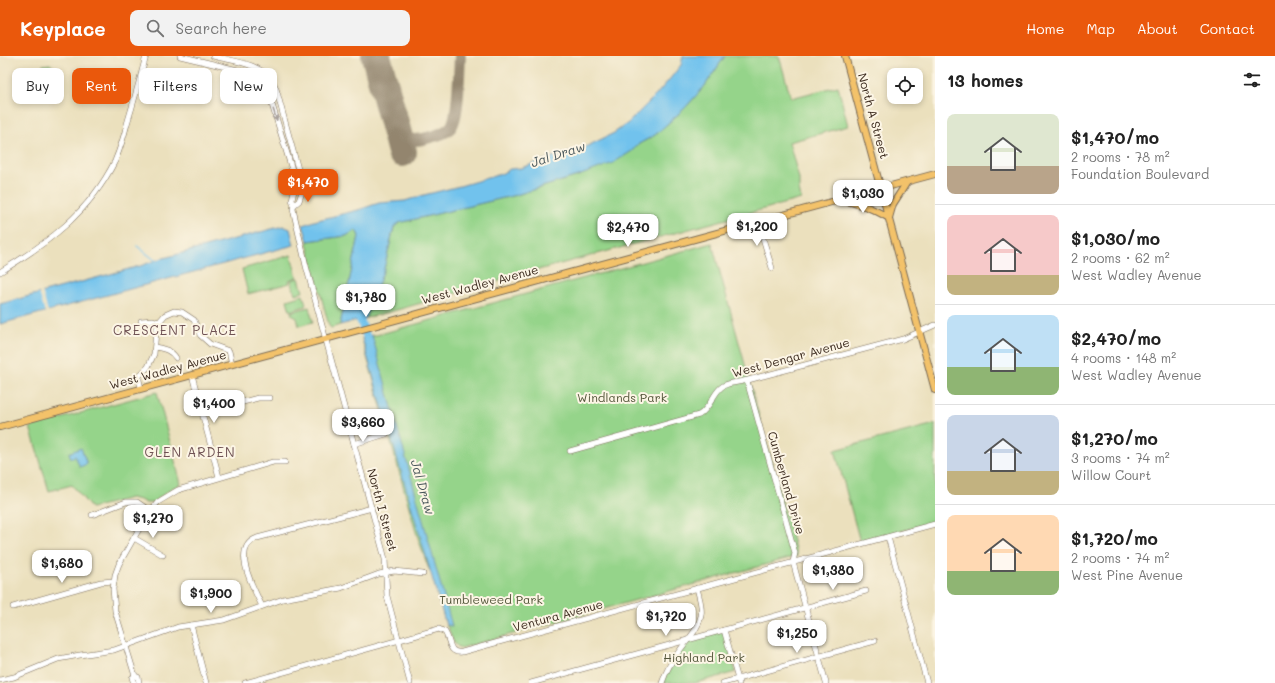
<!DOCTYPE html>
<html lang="en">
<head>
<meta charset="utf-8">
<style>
  :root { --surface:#fff; --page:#f2f2f2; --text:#222; --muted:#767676; --line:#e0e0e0; --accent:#ea580c }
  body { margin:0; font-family:Mali,sans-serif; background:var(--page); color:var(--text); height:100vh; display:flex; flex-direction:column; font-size:15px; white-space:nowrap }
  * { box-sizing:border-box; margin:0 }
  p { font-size:13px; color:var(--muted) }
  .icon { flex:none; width:22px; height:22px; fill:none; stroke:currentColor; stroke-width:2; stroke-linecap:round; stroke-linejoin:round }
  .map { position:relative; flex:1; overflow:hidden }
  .panel { display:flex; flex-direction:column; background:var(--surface); width:340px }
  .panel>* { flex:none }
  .hud { position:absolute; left:12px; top:12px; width:380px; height:36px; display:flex; gap:8px }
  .tools { position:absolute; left:887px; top:12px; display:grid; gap:8px }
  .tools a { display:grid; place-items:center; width:36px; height:36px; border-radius:8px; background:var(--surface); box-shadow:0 2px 6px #0003; font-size:20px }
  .price { position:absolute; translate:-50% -34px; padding:0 9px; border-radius:8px; background:#fff; color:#222; font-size:13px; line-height:26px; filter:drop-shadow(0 1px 2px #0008) }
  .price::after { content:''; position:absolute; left:50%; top:24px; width:12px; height:9px; margin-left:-6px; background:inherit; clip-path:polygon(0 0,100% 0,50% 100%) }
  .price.active { background:var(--accent); color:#fff }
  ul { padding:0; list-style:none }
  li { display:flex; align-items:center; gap:12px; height:100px; padding:0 12px }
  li+li { border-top:1px solid var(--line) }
  li span { display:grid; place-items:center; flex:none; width:112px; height:80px; border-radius:8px; color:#555 }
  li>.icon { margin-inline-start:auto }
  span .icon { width:48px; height:48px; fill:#fffc; stroke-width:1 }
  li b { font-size:17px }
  h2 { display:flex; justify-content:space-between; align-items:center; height:48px; padding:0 12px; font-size:17px }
  .pill { padding:0 14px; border-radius:8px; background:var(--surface); box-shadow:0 2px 6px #0003; font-size:14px; line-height:36px }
  .pill.active { background:var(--accent); color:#fff }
  header { display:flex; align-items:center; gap:24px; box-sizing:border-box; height:56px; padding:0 20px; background:var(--accent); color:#fff }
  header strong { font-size:19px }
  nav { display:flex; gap:22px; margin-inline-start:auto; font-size:14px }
  .search { width:280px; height:36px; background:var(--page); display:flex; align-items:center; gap:10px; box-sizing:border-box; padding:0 14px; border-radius:8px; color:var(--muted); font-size:15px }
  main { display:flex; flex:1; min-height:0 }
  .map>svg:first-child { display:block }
  .green { fill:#95d48a; stroke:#687f54 }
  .water { fill:#71c2ed; stroke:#567686 }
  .pier { fill:#ebe0bd }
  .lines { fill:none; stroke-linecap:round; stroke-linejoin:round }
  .stream { stroke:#71c2ed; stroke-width:1.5 }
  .river { stroke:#71c2ed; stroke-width:8 }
  .taxiway { stroke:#93856e; stroke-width:12 }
  .runway { stroke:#93856e; stroke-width:30 }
  .minor-casing { stroke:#796a56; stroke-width:6 }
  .major-casing { stroke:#796a56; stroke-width:8 }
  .minor { stroke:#fff; stroke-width:5 }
  .major { stroke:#f3c26a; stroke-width:6 }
  .oneway { stroke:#a79f9a }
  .labels { text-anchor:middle; stroke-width:4; stroke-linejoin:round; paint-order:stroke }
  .street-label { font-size:12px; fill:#3b2a1e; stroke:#fcf5e5 }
  .park-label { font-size:12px; fill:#525439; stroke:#fcf5e5 }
  .water-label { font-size:13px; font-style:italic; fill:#4b585c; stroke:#fcf5e5 }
  .neighbourhood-label { font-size:13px; letter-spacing:1px; fill:#705355; stroke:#fcf5e5 }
</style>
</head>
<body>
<header>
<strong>Keyplace</strong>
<div class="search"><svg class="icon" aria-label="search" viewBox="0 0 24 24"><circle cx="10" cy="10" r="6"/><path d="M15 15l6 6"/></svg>Search here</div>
<nav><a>Home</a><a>Map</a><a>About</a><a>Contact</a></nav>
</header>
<main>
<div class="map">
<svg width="935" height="627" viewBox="0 0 935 627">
  <rect width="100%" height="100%" fill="#fcf5e5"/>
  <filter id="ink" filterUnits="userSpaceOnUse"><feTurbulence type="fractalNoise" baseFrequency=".025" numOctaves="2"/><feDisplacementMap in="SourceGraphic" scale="8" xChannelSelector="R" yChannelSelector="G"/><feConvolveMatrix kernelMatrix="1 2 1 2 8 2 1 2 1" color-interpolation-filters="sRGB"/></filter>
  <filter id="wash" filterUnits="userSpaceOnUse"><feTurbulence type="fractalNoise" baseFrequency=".012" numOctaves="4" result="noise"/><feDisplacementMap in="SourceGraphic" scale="16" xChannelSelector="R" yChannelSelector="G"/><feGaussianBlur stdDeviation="0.9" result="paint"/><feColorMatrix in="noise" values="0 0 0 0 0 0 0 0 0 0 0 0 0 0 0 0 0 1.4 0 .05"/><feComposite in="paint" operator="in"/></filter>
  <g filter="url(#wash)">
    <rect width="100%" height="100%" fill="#ebe0bd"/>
    <g class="green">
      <polygon points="725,0 779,0 791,42 838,30 848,70 789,86 799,123 799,133 801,143 538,214 386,257 366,262 384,213 394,171 399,167 516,139 581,119 632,95 637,89 655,79 685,52 704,31"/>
      <polygon points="50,8 61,18 56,25 54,23 56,21 50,16 48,18 46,16 38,26 36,25 31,31 32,32 29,35 28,34 27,28 43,9"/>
      <polygon points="356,174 359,180 340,269 331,272 329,270 307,187 308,185 346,180"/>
      <path d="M 712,187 L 797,500 L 461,592 C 451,589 452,577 446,569 L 433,520 L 428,511 L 416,476 L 362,283 Z"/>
      <polygon points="291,199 297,221 289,224 290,227 248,238 242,213"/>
      <polygon points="299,222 303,236 295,238 291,224"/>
      <polygon points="303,239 306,248 305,250 290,255 287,244"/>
      <polygon points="309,251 313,266 299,270 297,262 292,259 291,256"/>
      <polygon points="157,336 181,428 172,432 152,447 146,447 140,444 131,442 91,452 72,429 49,435 30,371"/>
      <polygon points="935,368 935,466 860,486 835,394"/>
      <polygon points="724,574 736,616 695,627 664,627 663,624 688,584"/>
    </g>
    <g class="water">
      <polygon points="683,0 725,0 704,31 685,52 655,79 637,89 632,95 613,107 581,119 516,139 399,167 394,171 384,213 366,262 340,269 359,180 356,174 346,180 308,185 303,169 314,165 358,154 379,147 405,145 424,139 460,130 501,118 510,113 521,112 555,100 579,94 614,77 628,67 656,39 669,24 681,9"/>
      <polygon points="283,170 290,173 294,189 0,268 0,248 140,210 160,203"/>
      <polygon points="372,279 452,570 446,569 362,282"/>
      <polygon points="81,392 87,408 80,411 75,400 71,402 69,397"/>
    </g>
    <polygon class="pier" points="42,235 48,256 45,257 39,236"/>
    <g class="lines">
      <polyline class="stream" points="137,190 156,205"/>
      <polyline class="river" points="360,254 359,261 370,290"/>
      <path class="taxiway" d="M 395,70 C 403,82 408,86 423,83 C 433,80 444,79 451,71 C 459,61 459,14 460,0"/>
      <polyline class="runway" points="376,0 402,96"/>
    </g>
  </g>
  <g filter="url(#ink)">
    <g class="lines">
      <g class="minor-casing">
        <g id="minor">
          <path d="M 180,0 L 246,16 C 259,23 264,28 270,42 L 293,117 L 295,130 L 292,144 L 294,149"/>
          <path d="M 213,0 C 232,5 260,7 272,25 C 275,28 276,33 277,36 L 302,128 L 303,133 L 299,145 L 294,149"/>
          <polyline points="294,149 293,153 306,210 385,503 387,540 410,627"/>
          <polyline points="758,166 772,212"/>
          <path d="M 0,216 C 48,187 89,157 115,105 C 120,93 124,80 127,68 C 134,45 140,23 146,0"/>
          <polyline points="141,265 153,264 159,266"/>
          <path d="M 155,291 C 164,293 171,294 176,302"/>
          <polyline points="192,319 219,421"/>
          <polyline points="747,325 795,497 793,506 826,627"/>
          <polyline points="141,332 139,324 139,320 148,311 154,298 156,275 159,266 165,259 174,255 182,256 194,264 200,279 210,288 229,295 232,308"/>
          <polyline points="202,357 258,342 270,342"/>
          <polyline points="354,388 386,378"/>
          <path d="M 570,395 L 699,359 C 711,352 713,336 723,330 C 730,326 741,326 748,324 L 903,283 L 935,269"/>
          <polyline points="92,459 126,446 137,446 150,455"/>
          <polyline points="888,481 927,627"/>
          <polyline points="134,482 163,499"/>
          <path d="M 262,550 C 254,533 230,492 257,482 L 372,452"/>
          <polyline points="13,551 101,526 114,525"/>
          <polyline points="191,569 206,627"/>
          <polyline points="724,574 739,627"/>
          <polyline points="0,624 14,621 58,603 80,599 114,594 178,571 224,564 283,543 341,532 379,518 394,515 423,518"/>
          <polyline points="134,627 132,622 135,620"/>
          <polyline points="139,627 138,621 135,620 115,555 113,533 115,519 119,508 147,459 158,446 178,434 273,406 285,406"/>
          <path d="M 245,627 L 439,573 L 445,576 C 451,585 448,598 462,596 L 935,468"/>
          <polyline points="531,627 866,535"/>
          <path d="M 662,627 C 666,615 672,604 680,594 C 688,583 698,574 701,560 C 703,551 699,541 697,532"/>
          <polyline points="723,627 875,585"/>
        </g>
      </g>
      <g class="major-casing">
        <g id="major">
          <polyline points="845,0 935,334"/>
          <path d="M 842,144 C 861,148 872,152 889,162 L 893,148 L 907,126"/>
          <polyline points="0,371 935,118"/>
        </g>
      </g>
      <use href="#minor" class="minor"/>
      <use href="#major" class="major"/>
    </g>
    <defs><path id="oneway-shaft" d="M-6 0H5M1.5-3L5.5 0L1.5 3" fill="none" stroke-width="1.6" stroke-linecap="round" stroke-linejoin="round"/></defs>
    <use class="oneway" href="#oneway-shaft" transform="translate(275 59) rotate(73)"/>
  </g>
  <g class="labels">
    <g class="street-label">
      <text transform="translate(873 60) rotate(75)" y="4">North A Street</text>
      <text transform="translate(480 229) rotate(-15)" y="4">West Wadley Avenue</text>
      <text transform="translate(791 302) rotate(-15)" y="4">West Dengar Avenue</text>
      <text transform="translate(168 314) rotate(-15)" y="4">West Wadley Avenue</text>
      <text transform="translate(786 427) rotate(74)" y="4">Cumberland Drive</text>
      <text transform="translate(382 454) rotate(75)" y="4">North I Street</text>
      <text transform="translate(558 560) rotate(-15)" y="4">Ventura Avenue</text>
    </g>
    <g class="park-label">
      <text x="622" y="346">Windlands Park</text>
      <text x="491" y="548">Tumbleweed Park</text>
      <text x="704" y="606">Highland Park</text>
    </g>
    <g class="water-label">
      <text transform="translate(558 98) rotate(-18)" y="5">Jal Draw</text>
      <text transform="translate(423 431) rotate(74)" y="5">Jal Draw</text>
    </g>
    <g class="neighbourhood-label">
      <text x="175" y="279">CRESCENT PLACE</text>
      <text x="190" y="401">GLEN ARDEN</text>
    </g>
  </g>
</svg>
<div class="tools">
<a><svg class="icon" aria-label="locate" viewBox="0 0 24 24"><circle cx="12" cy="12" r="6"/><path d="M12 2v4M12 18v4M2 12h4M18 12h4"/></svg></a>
</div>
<b class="price active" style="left:308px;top:147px">$1,470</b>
<b class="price" style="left:863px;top:158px">$1,030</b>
<b class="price" style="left:757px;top:191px">$1,200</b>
<b class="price" style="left:628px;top:192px">$2,470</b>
<b class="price" style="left:366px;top:262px">$1,780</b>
<b class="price" style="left:214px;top:368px">$1,400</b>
<b class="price" style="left:363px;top:387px">$3,660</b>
<b class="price" style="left:153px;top:483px">$1,270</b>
<b class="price" style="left:62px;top:528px">$1,680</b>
<b class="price" style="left:833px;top:535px">$1,380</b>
<b class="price" style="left:211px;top:558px">$1,900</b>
<b class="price" style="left:666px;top:581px">$1,720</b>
<b class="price" style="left:797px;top:598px">$1,250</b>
<div class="hud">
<a class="pill">Buy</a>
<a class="pill active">Rent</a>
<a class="pill">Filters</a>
<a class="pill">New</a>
</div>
</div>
<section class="panel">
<h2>13 homes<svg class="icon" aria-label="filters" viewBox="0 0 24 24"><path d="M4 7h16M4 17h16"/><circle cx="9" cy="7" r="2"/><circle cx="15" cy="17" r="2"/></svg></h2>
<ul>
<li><span style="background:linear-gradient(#dfe7d0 65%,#b9a48a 0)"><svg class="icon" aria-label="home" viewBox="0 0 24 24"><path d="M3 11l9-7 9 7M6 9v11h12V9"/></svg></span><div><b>$1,470/mo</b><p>2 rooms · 78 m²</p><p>Foundation Boulevard</p></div></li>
<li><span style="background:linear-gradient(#f6c9c9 75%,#c2b280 0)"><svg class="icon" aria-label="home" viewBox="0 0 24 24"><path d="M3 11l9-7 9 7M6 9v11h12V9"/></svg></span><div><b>$1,030/mo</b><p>2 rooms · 62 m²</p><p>West Wadley Avenue</p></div></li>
<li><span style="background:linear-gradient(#bfe0f5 65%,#8fb573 0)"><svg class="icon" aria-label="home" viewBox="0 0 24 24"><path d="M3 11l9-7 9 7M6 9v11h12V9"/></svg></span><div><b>$2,470/mo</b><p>4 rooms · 148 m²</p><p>West Wadley Avenue</p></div></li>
<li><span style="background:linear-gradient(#c9d6e8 70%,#c2b280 0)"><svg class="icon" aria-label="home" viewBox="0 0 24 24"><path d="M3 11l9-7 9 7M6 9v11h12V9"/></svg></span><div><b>$1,270/mo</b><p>3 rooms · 74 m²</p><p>Willow Court</p></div></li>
<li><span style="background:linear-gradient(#ffd9b3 70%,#8fb573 0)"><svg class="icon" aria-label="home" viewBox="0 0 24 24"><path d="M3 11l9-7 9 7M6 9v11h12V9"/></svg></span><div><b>$1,720/mo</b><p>2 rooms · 74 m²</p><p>West Pine Avenue</p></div></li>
</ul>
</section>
</main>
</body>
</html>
